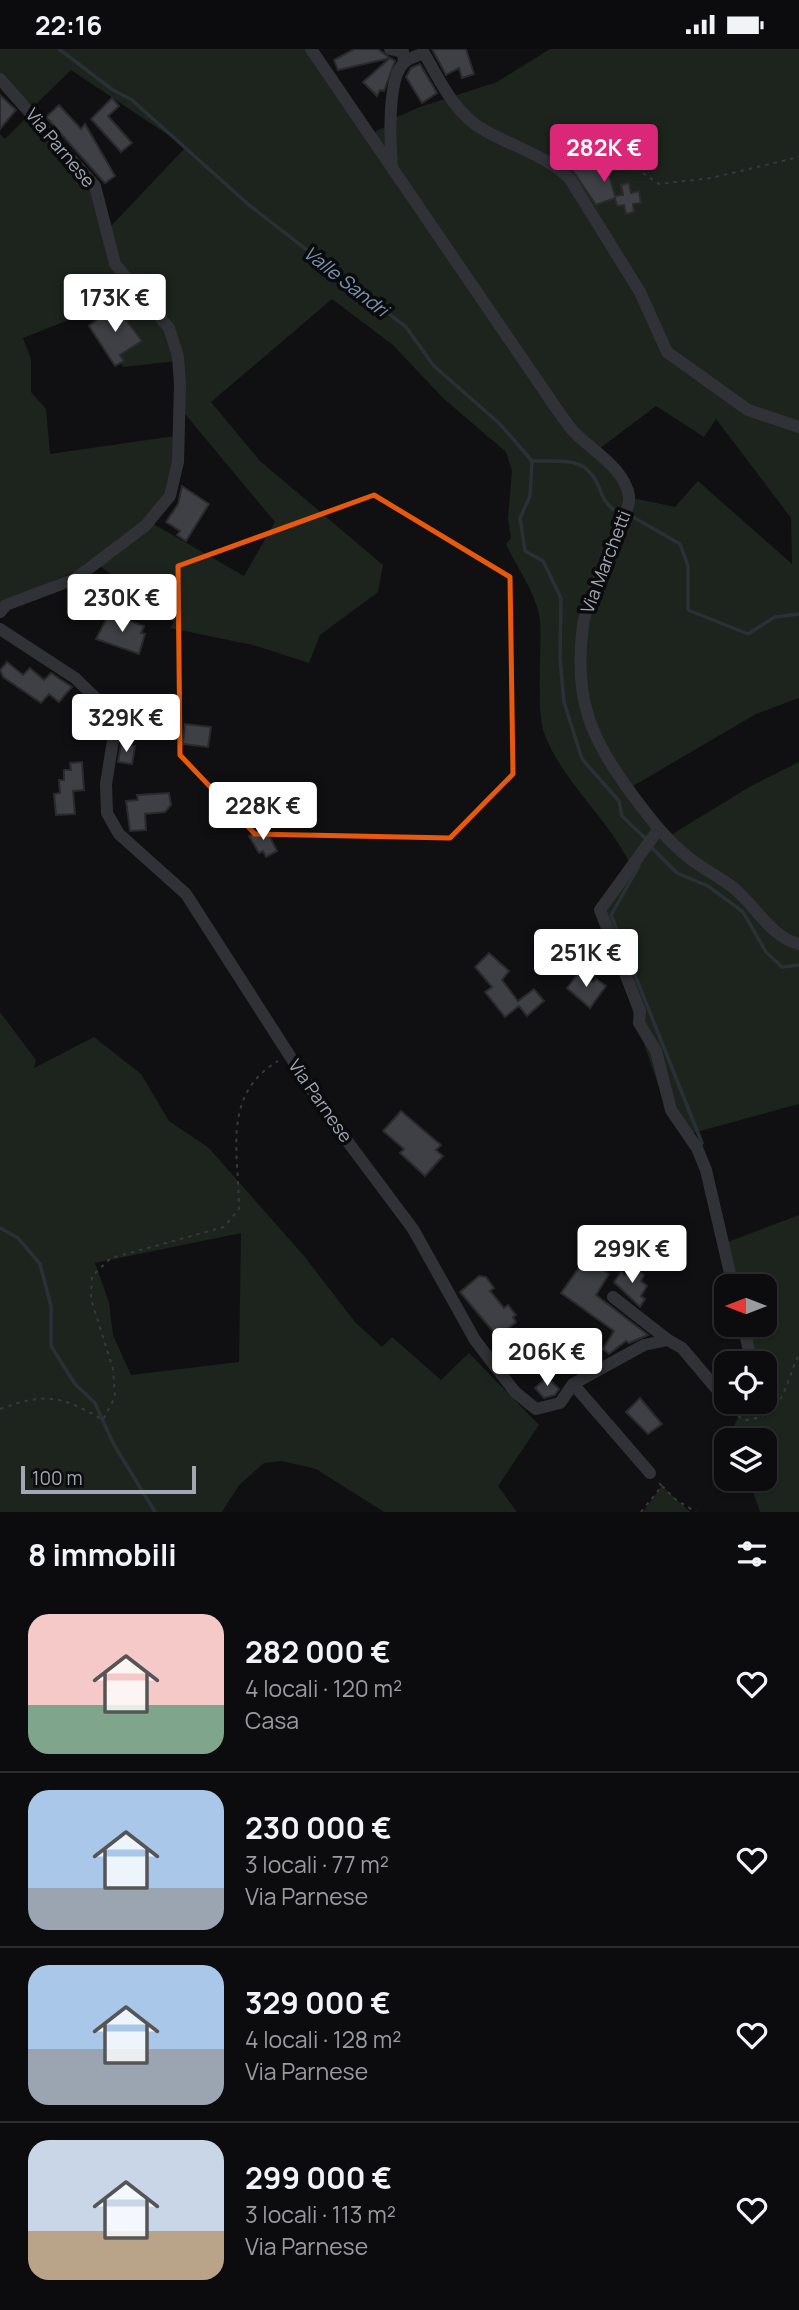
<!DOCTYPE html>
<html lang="it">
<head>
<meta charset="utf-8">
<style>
  :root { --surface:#0c0c0e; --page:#1a1a1c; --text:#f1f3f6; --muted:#9a9b9e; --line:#2c2c2e; --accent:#db2777 }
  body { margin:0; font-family:Manrope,sans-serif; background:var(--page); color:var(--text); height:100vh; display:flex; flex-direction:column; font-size:26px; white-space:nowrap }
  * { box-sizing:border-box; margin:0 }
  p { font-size:23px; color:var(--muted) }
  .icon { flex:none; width:38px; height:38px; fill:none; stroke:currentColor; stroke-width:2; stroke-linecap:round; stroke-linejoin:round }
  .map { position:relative; height:1463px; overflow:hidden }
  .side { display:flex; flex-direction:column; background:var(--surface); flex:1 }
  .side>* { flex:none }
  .needle { width:46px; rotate:270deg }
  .fabs { position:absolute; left:714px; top:1225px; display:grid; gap:14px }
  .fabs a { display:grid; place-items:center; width:63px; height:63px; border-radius:14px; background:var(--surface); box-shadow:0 2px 5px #0004,0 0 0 2px var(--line); font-size:35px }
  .scale { position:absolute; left:21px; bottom:18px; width:175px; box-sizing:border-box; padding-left:7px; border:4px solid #a1a7b3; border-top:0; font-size:19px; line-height:24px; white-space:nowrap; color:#a1a7b3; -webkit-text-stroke:5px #0b0b0d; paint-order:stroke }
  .price { position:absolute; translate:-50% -60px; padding:0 16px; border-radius:7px; background:#fff; color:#222; font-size:23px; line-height:46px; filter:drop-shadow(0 2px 4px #0008) }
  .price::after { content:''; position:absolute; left:50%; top:42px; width:21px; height:16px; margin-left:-10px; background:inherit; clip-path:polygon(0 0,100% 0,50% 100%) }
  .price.on { background:var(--accent); color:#fff }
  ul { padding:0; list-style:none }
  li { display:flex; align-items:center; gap:21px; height:175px; padding:0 28px }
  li+li { border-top:2px solid var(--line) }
  li span { display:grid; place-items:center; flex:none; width:196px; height:140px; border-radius:21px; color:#555 }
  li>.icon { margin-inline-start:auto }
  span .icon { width:84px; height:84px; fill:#fffc; stroke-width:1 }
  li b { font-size:30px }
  h2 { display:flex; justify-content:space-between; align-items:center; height:84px; padding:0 28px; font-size:30px }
  .status { display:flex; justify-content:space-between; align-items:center; height:49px; padding:0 35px; background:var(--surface); direction:ltr }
  .status svg { height:19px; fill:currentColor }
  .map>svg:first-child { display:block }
  .green { fill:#1c241d; fill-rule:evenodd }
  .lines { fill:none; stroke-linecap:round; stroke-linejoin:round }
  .stream { stroke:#293137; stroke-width:3.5 }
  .building { fill:#3f4045; stroke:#2a2a2e; stroke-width:2 }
  .path { stroke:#37393e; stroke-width:2; stroke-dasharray:3.5 5; stroke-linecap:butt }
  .minor { stroke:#313237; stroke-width:12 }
  .marked { fill:none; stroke:#e8590c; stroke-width:5; stroke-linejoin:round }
  .labels { text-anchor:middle; stroke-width:7; stroke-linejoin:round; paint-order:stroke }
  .street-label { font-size:18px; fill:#a1a7b3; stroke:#0b0b0d }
  .water-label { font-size:19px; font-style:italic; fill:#7795af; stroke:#0b0b0d }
</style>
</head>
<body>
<div class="status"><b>22:16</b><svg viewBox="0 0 49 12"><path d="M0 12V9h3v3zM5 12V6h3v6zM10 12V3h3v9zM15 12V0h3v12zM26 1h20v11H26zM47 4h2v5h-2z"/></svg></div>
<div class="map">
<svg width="799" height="1463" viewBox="0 0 799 1463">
  <rect width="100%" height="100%" fill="#101012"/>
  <g class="green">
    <path d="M 0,0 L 310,0 L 371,85 L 385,78 L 385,73 L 420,58 L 497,33 L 550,0 L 799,0 L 799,649 L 756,665 L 628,740 L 666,789 L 751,737 L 799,713 L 799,1055 L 682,1087 L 660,1041 L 598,862 L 629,813 C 606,767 562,732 544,684 C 536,662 542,600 540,572 C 537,544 517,520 506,495 L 511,489 L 508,470 L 512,422 L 506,403 L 444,350 L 393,296 L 332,250 L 211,353 L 260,412 L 383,516 L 378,543 L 320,586 L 309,614 L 253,596 L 170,579 L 174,573 L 96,514 L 0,554 L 0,85 L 5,90 L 27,68 L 90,139 L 103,179 L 112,176 L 186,98 L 71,21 L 34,57 L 0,32 ZM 89,263 L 123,318 L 177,312 L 184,322 L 185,365 L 275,473 L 244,527 L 150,473 L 179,422 L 182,386 L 50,405 L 46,360 L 31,343 L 31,310 L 23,289 ZM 656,357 L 704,388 L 716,370 L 791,469 L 792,515 L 698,432 L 675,458 L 628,448 L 625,436 L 595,403 Z"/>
    <path d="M 0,963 L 36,1011 L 34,1019 L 94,988 L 141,1025 L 169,1072 L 209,1099 L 304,1207 L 355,1273 L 382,1298 L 392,1288 L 441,1331 L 469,1304 L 539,1376 L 498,1437 L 517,1463 L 384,1463 L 316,1420 L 282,1412 L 264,1414 L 239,1436 L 222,1463 L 0,1463 ZM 241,1184 L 239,1313 L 131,1326 L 113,1286 L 109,1253 L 95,1214 Z"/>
    <polygon points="799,1166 799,1463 760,1463 749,1430 765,1430 765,1391 735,1391 732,1381 746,1353 765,1353 765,1314 757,1314 748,1276 765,1276 765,1237 739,1237 728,1193"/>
    <polygon points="662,1437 690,1463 643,1463"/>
  </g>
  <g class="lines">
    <g class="stream">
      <path d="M 59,0 L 113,41 L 132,51 L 249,156 L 406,278 L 434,317 L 500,375 L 532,412 C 563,413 585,406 599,438 C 603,449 605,454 614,461"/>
      <polyline points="532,412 530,447 520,469 525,502 543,512 561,549 560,610 564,653 582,710 619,752 622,767 647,791"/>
      <polyline points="633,468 680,495 688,517 688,561 748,585 775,568 799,565"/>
      <polyline points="651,798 677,824 708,837 743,863 766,903 782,918 799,916"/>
      <polyline points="639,817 611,866 702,1094"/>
      <polyline points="0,1179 18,1189 40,1215 51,1257 51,1297 75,1335 95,1354 113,1394 155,1463"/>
    </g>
  </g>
  <g class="building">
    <polygon points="354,0 378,0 390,9 338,21 334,11"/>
    <polygon points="432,0 466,0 474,25 462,29 459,19 446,26"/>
    <polygon points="390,9 395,12 384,42 380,41 377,47 363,33"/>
    <polygon points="420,15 437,44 422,54 406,28 411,19"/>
    <polygon points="0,46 16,61 0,80"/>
    <polygon points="112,49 119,57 108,67 132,94 121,103 91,70"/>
    <polygon points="59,56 81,80 85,75 115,127 105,134 102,131 46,68"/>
    <polygon points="603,104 615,147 623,146 621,136 629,134 631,144 639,142 641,154 633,155 634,163 626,165 624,156 617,157 615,149 596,156 571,119"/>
    <polygon points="115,256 142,292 120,306 124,312 115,317 89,277"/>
    <polygon points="182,437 209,455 186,492 177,486 180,482 166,473 178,455"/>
    <polygon points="109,565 144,577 141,584 145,585 139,605 96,590"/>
    <polygon points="7,613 23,626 30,619 44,631 51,624 72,638 59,653 49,645 41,654 3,628 0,621"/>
    <polygon points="185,675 211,678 208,698 183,695"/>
    <polygon points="121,695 135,697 132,715 118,713"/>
    <polygon points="82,713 84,741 73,742 75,765 56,766 54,745 60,744 59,731 64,731 64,721 71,721 70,714"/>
    <polygon points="169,744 171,756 165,763 145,765 146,781 130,782 126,752 138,751 137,746"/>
    <polygon points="265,778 277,802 266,808 263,802 259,804 249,787"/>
    <polygon points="489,904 509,922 502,931 518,952 534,940 544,952 527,967 519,957 505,968 485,943 492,938 475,918"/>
    <polygon points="579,923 593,933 596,930 606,937 590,959 567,939"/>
    <polygon points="401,1062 441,1096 436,1101 443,1107 425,1127 400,1104 404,1100 383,1082"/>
    <polygon points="586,1209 609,1225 596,1246 648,1286 629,1294 626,1292 609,1305 603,1300 614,1282 561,1244"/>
    <polygon points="632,1217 644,1226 641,1232 647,1237 641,1247 645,1250 640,1258 614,1233 621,1223 625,1226"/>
    <polygon points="479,1227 486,1228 494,1239 490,1242 504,1259 508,1256 516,1266 513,1268 516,1273 504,1283 530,1302 519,1317 504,1306 508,1300 460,1243"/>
    <polygon points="547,1328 559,1340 555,1346 544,1349 535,1339"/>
    <polygon points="640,1349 662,1375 648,1385 626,1363"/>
  </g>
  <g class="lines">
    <g class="path">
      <polyline points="567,113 593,103 609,101 659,135 711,129 799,108"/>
      <path d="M 0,1360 C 46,1343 62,1347 103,1371 L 115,1348 L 113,1320 L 91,1250 L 92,1227 L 111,1209 L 224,1178 L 239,1160 C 239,1104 221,1046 278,1012"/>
      <path d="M 738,1367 L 744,1371 C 786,1368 784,1334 799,1306"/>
      <polyline points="662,1437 675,1450 696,1463"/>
      <polyline points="641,1463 662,1437 659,1434"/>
    </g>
    <g class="minor">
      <path d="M 311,0 L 556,359 C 562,367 568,377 575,384 C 594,403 625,420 629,447 C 632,466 587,544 583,576 C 573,651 591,690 634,748 C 652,772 668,793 692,811 C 706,822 722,829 736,841 C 756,858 772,889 799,895"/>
      <polyline points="390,0 403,3 404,13"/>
      <polyline points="0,30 95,137 115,215 169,279 178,307 180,335 178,413 170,447 145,477 75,530 6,556 0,563"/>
      <path d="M 392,117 C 390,95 387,29 404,14 C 408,9 418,7 424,4 C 440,32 455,65 484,81 C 513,98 546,106 570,130 L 640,243 L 667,303 L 748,361 L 799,378"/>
      <polyline points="0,580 75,629 105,658 114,685 106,735 107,764 119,785 186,845 327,1065 413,1180 475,1291 515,1343 536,1360 560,1354 573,1335 644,1296 668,1291 613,1248"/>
      <polyline points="658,781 600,861 640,962 639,974 656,1002 671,1061 697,1099 706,1121 733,1237"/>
      <polyline points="743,1276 752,1314"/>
      <polyline points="668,1291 682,1299 726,1351"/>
      <polyline points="573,1335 650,1424"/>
      <polyline points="731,1353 738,1355 745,1353"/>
    </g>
  </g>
  <path class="marked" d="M 374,446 L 510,528 L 513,725 L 450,789 L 255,785 L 180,706 L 178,517 Z"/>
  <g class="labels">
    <g class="street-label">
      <text transform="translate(60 99) rotate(50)" y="6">Via Parnese</text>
      <text transform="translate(606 513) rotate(-69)" y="6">Via Marchetti</text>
      <text transform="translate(320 1052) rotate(55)" y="6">Via Parnese</text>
    </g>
    <g class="water-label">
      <text transform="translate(346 232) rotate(38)" y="7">Valle Sandri</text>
    </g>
  </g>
</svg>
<div class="fabs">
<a><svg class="needle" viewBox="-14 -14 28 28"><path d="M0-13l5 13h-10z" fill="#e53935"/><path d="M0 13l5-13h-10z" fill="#9a9b9e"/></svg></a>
<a><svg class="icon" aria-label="locate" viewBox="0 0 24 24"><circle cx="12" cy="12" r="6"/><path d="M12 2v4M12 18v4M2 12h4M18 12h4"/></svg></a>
<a><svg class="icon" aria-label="layers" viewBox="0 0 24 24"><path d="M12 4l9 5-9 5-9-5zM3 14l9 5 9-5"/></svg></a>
</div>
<div class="scale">100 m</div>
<b class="price on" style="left:604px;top:135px">282K €</b>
<b class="price" style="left:115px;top:285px">173K €</b>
<b class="price" style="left:122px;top:585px">230K €</b>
<b class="price" style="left:126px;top:705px">329K €</b>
<b class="price" style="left:263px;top:793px">228K €</b>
<b class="price" style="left:586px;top:940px">251K €</b>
<b class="price" style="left:632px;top:1236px">299K €</b>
<b class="price" style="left:547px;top:1339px">206K €</b>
</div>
<section class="side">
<h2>8 immobili<svg class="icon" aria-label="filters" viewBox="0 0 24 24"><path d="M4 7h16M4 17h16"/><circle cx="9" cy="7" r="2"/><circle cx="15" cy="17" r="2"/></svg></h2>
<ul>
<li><span style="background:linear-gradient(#f6c9c9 65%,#7fa58c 0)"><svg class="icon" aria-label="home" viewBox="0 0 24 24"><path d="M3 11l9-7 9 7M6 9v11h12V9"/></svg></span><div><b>282 000 €</b><p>4 locali · 120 m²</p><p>Casa</p></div><svg class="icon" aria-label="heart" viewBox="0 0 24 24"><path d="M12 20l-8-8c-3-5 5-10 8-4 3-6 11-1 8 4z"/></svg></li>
<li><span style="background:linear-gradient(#a9c7e8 70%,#9aa5b1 0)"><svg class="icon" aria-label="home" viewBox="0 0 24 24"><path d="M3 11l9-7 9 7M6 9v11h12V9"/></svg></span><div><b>230 000 €</b><p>3 locali · 77 m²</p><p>Via Parnese</p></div><svg class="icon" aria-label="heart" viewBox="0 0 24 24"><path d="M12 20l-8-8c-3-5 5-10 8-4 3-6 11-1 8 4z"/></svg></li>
<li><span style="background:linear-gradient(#a9c7e8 60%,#9aa5b1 0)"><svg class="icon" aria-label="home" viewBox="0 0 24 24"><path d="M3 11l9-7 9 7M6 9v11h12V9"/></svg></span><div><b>329 000 €</b><p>4 locali · 128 m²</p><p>Via Parnese</p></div><svg class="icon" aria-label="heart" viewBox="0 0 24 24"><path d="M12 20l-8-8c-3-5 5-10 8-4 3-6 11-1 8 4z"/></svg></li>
<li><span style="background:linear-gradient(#c9d6e8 65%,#b9a48a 0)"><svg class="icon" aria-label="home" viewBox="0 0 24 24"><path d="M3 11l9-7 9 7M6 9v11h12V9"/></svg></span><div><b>299 000 €</b><p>3 locali · 113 m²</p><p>Via Parnese</p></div><svg class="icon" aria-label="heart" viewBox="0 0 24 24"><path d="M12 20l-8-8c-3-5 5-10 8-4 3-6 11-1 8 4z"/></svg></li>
</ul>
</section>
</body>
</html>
